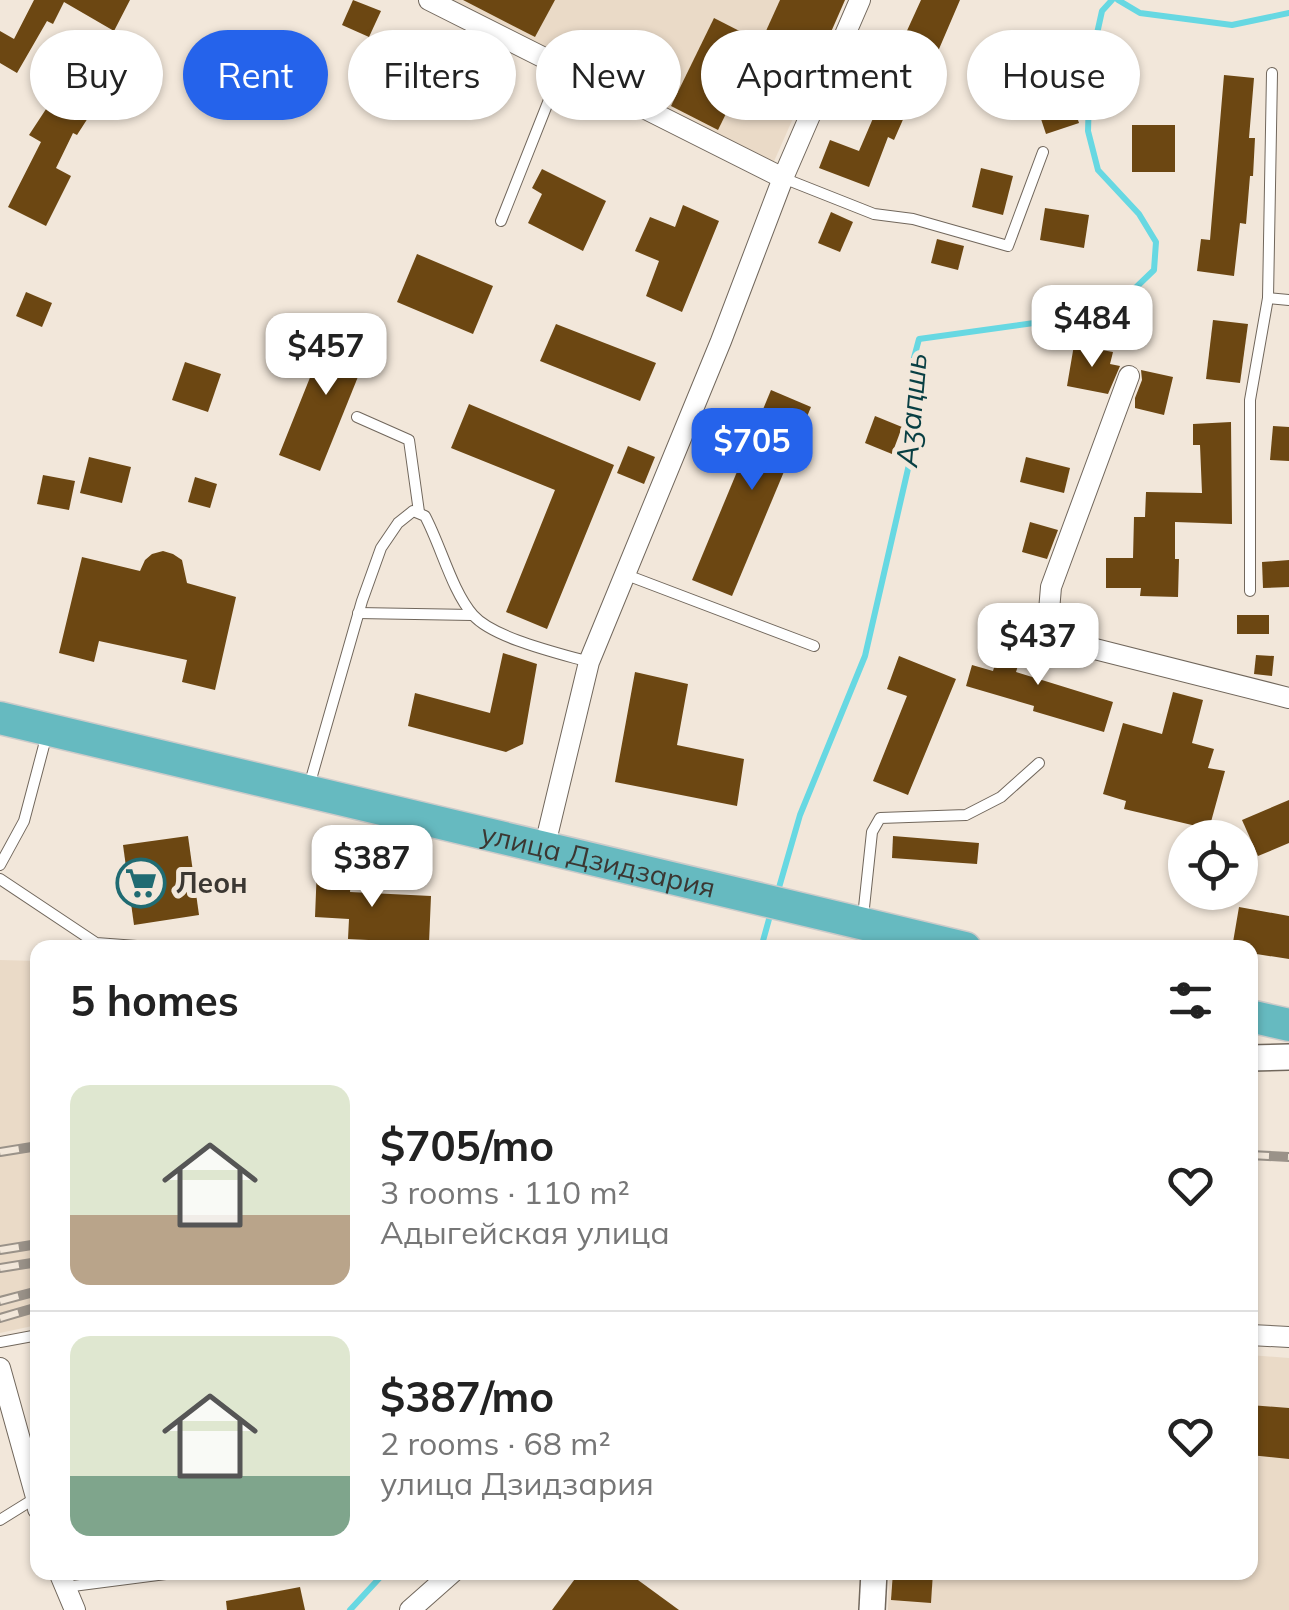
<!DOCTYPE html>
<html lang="en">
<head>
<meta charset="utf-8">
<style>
  :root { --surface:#fff; --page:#f6f6f6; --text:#222; --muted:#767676; --line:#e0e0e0; --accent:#2563eb }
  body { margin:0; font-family:Mulish,sans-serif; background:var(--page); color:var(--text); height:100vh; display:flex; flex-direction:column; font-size:38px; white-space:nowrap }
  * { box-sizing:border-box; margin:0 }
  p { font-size:32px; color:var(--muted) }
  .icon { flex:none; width:55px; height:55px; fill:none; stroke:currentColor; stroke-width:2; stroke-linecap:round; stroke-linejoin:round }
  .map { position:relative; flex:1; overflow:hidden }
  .panel { position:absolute; left:30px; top:940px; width:1228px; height:640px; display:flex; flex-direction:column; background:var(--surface); border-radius:20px; box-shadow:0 2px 8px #0004 }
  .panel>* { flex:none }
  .banner { position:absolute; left:30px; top:30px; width:1230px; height:90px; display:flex; gap:20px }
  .fabs { position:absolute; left:1168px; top:820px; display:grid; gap:20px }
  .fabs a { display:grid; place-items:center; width:90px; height:90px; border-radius:50%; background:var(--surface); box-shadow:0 2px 8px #0004; font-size:50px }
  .price { position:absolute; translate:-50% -85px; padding:0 22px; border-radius:20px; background:#fff; color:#222; font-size:32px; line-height:65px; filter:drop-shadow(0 2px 5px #0008) }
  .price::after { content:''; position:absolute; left:50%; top:60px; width:30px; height:22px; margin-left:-15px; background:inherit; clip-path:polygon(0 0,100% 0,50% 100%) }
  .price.active { background:var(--accent); color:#fff }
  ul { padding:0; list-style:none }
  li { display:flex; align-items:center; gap:30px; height:250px; padding:0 40px }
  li+li { border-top:2px solid var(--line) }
  li span { display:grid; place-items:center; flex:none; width:280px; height:200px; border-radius:20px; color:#555 }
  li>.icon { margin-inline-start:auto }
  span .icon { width:120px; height:120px; fill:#fffc; stroke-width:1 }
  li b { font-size:42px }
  h2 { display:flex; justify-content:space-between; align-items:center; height:120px; padding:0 40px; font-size:42px }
  .tag { padding:0 35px; border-radius:45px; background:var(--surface); box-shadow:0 2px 8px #0004; font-size:35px; line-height:90px }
  .tag.active { background:var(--accent); color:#fff }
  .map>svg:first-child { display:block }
  .built { fill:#eadac7 }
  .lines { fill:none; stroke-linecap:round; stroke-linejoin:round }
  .stream { stroke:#67d8e2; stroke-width:6 }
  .building { fill:#6c4712 }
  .service-casing { stroke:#71675c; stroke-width:12 }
  .minor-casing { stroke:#71675c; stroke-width:22 }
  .tertiary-casing { stroke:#71675c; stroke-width:28 }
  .trunk-casing { stroke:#cccbca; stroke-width:35 }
  .service { stroke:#fff; stroke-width:10 }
  .minor { stroke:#fff; stroke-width:20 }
  .tertiary { stroke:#fff; stroke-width:25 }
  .trunk { stroke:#66bac0; stroke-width:32 }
  .rail-casing { stroke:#9a9289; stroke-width:10 }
  .rail { stroke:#f2e7da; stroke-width:6; stroke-dasharray:19; stroke-linecap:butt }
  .labels { text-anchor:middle; stroke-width:10; stroke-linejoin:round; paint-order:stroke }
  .street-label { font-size:28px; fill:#3b3732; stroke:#f2e7da }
  .poi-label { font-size:28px; font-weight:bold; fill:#3b3732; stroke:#f2e7da; text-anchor:start }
  .water-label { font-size:30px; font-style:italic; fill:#083f43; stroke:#f2e7da }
</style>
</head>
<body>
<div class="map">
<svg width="1289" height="1610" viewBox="0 0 1289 1610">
  <rect width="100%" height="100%" fill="#f2e7da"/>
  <g class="built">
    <polygon points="446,0 845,0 772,166"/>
    <polygon points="0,960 38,961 37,1325 0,1333"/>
    <polygon points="1250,1355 1289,1358 1289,1610 888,1610 889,1573 1250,1572"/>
  </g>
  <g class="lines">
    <g class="stream">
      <polyline points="1118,0 1140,13 1232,25 1289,13"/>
      <polyline points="778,891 800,815 865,656 916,434 911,369 919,339 1077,317 1127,296 1154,270 1156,242 1139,214 1098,170 1088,131 1090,65 1102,11 1112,0"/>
      <polyline points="761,948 771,912"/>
      <polyline points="350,1610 385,1572"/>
    </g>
  </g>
  <g class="building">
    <polygon points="34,0 130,0 114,31 64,2 53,24 47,21 17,73 0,63 0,31 14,39"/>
    <polygon points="353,0 381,11 369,37 342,25"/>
    <polygon points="463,0 555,0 535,37"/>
    <polygon points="780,0 845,0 817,64 761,42"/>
    <polygon points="921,0 960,0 933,63 919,56 895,110 905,115 894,140 888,137 869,187 819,168 830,140 859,151 886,88 873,82 880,66 889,70"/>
    <polygon points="714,18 761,42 718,130 671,106"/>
    <polygon points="99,43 127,56 115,80 113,79 77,135 73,133 56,168 71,176 46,226 8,207 41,142 29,135 50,103 68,65 83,73"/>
    <polygon points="1224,75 1254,78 1249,138 1255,138 1253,176 1250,176 1246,224 1240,223 1234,276 1197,271 1201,239 1210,240"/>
    <polygon points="1071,99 1079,123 1046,134 1038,110"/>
    <rect x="1132" y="125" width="43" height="47"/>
    <polygon points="981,168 1013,176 1003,215 972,207"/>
    <polygon points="542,169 606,201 583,251 528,223 542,194 532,188"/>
    <polygon points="683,205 719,221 682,312 646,296 659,261 635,251 650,217 675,227"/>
    <polygon points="1045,208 1089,215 1084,248 1040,240"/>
    <polygon points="831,212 853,222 840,252 818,243"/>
    <polygon points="937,239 964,246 958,270 931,263"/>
    <polygon points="417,254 493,286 473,334 397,302"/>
    <polygon points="26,292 52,303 42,327 16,316"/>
    <polygon points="1213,320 1248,324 1240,383 1206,379"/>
    <polygon points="556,324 656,363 640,401 540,361"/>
    <polygon points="331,325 372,342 320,471 279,455"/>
    <polygon points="1074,345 1113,352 1110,364 1120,366 1108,394 1067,386"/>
    <polygon points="185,362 221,374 208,412 172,400"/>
    <polygon points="1141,370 1173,377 1164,415 1135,408 1135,398 1142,380"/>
    <polygon points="771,390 811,407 732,596 692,580"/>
    <polygon points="469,404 614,465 547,629 506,612 555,490 451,448"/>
    <polygon points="875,416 902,427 892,454 865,443"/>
    <polygon points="1231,422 1232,524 1175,522 1175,559 1179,559 1178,597 1140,596 1141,588 1106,588 1106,558 1133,558 1134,517 1145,517 1146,492 1202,493 1200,445 1193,445 1193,424"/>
    <polygon points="1273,426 1289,427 1289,461 1270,460"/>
    <polygon points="628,446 655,457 644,484 617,473"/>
    <polygon points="89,457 131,467 122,503 80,493"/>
    <polygon points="1026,457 1070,468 1064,493 1020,482"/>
    <polygon points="43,475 75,481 69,510 37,504"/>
    <polygon points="195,477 217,484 210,508 188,502"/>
    <polygon points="1030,522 1058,530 1047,559 1022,552"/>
    <polygon points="163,551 173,554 182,560 187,583 236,597 215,690 182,682 187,660 99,641 94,662 59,653 82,557 140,571 145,560 152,554"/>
    <polygon points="1289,560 1289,587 1263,588 1262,562"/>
    <rect x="1237" y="615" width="32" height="19"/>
    <polygon points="1006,627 1028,634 1016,672 1113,702 1104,732 1033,711 1034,706 966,686 972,665 993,671"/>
    <polygon points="503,653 537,664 523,744 506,752 408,726 415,693 490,713"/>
    <polygon points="1256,655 1274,656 1272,676 1254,674"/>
    <polygon points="899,656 956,679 908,795 873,781 907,696 887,689"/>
    <polygon points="635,672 688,684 677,745 744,759 737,806 615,782"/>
    <polygon points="1173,692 1203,700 1192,743 1214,749 1208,768 1225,771 1209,829 1124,809 1126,801 1103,794 1123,723 1162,734"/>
    <polygon points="1289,800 1289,843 1258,856 1242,820"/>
    <polygon points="188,836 199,915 134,925 123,845"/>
    <polygon points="893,836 979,843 977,864 892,858"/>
    <polygon points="317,867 352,869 350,892 431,896 429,943 348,939 349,919 315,917"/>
    <polygon points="1239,907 1289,916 1289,959 1250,953 1250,948 1232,948"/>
    <polygon points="1250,1405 1289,1408 1289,1459 1250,1455"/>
    <polygon points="580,1572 627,1572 679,1610 552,1610"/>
    <polygon points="893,1572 933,1572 931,1603 891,1600"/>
    <polygon points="300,1587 305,1610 227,1610 226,1601"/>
  </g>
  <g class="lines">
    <g class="service-casing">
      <g id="service">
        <polyline points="783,178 874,214 913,219 1008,246 1043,152"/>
        <polyline points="501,221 562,67"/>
        <polyline points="1268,298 1289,300"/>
        <polyline points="357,417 409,440 419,512"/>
        <polyline points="624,574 814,646"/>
        <polyline points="1250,591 1250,400 1268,298 1272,73"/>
        <polyline points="358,613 472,615"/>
        <path d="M 309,786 L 362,601 L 381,548 L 398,523 L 413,511 L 425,516 C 441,546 452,591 473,615 C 493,638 558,653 589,662"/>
        <polyline points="0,865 24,821 47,734"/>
        <polyline points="0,879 96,943 164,948"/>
        <polyline points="863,917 872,832 880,818 966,815 1001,797 1039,763"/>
        <polyline points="0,1342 38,1335"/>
        <polyline points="0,1520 37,1497"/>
        <polyline points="65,1587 181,1572"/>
      </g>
    </g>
    <g class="minor-casing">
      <g id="minor">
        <polyline points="429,0 783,178"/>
        <polyline points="1129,376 1051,587 1049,611 1060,635 1087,647 1289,698"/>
        <polyline points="544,849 589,662 721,341 783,178 860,0"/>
        <polyline points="1250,1335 1289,1337"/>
        <polyline points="0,1368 36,1497 38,1509"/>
        <polyline points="59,1572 75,1610"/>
        <polyline points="410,1610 453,1572"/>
      </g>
    </g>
    <g class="tertiary-casing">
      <g id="tertiary">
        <polyline points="1250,1058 1289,1057"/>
        <polyline points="872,1610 874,1572"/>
      </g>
    </g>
    <g class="trunk-casing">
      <g id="trunk">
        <path id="s1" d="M 0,718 L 965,948"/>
        <polyline points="1250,1016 1289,1025"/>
      </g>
    </g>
    <use href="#service" class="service"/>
    <use href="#minor" class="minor"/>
    <use href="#tertiary" class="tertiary"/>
    <use href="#trunk" class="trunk"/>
    <g class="rail-casing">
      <g id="rail">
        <polyline points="0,1152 38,1146"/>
        <polyline points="1250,1155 1289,1157"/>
        <polyline points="0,1250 38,1244"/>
        <polyline points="0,1268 38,1262"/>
        <polyline points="0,1301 38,1291"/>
        <polyline points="0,1318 38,1307"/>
      </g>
    </g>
    <use href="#rail" class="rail"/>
  </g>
  <defs>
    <g id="supermarket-ring" transform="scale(2.5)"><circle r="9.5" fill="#f2e7da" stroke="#206b72" stroke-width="1.5"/><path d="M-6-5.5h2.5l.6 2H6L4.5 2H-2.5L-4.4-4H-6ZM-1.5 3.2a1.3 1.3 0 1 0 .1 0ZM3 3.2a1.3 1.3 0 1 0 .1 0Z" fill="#206b72"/></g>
  </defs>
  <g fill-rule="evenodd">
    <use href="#supermarket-ring" x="141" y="883"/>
  </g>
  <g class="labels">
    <g class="street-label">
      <text dy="10" stroke="none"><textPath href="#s1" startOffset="615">улица Дзидзария</textPath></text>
    </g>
    <g class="poi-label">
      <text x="176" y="893">Леон</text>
    </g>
    <g class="water-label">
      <text transform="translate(912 410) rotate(-85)" y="10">Аӡаԥшь</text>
    </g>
  </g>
</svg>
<div class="fabs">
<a><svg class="icon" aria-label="locate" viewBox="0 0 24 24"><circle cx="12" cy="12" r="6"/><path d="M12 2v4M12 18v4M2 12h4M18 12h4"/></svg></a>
</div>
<b class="price" style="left:1092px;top:370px">$484</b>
<b class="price" style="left:326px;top:398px">$457</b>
<b class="price active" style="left:752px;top:493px">$705</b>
<b class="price" style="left:1038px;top:688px">$437</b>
<b class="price" style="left:372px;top:910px">$387</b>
<div class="banner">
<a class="tag">Buy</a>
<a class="tag active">Rent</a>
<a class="tag">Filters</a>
<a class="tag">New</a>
<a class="tag">Apartment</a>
<a class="tag">House</a>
</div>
<section class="panel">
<h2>5 homes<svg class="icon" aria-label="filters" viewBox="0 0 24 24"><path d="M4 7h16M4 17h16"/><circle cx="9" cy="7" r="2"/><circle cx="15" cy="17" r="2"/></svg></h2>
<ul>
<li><span style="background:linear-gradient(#dfe7d0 65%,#b9a48a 0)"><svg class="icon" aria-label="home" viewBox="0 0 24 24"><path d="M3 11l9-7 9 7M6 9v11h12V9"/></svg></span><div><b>$705/mo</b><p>3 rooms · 110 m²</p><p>Адыгейская улица</p></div><svg class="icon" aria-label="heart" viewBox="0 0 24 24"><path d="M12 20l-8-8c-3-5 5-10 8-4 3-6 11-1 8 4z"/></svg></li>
<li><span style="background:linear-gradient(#dfe7d0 70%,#7fa58c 0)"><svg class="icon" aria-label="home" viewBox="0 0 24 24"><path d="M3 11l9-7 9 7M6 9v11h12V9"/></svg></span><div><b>$387/mo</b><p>2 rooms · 68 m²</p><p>улица Дзидзария</p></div><svg class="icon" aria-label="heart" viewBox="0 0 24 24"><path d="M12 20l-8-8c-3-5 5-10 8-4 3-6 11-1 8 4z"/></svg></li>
</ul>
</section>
</div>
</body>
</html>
